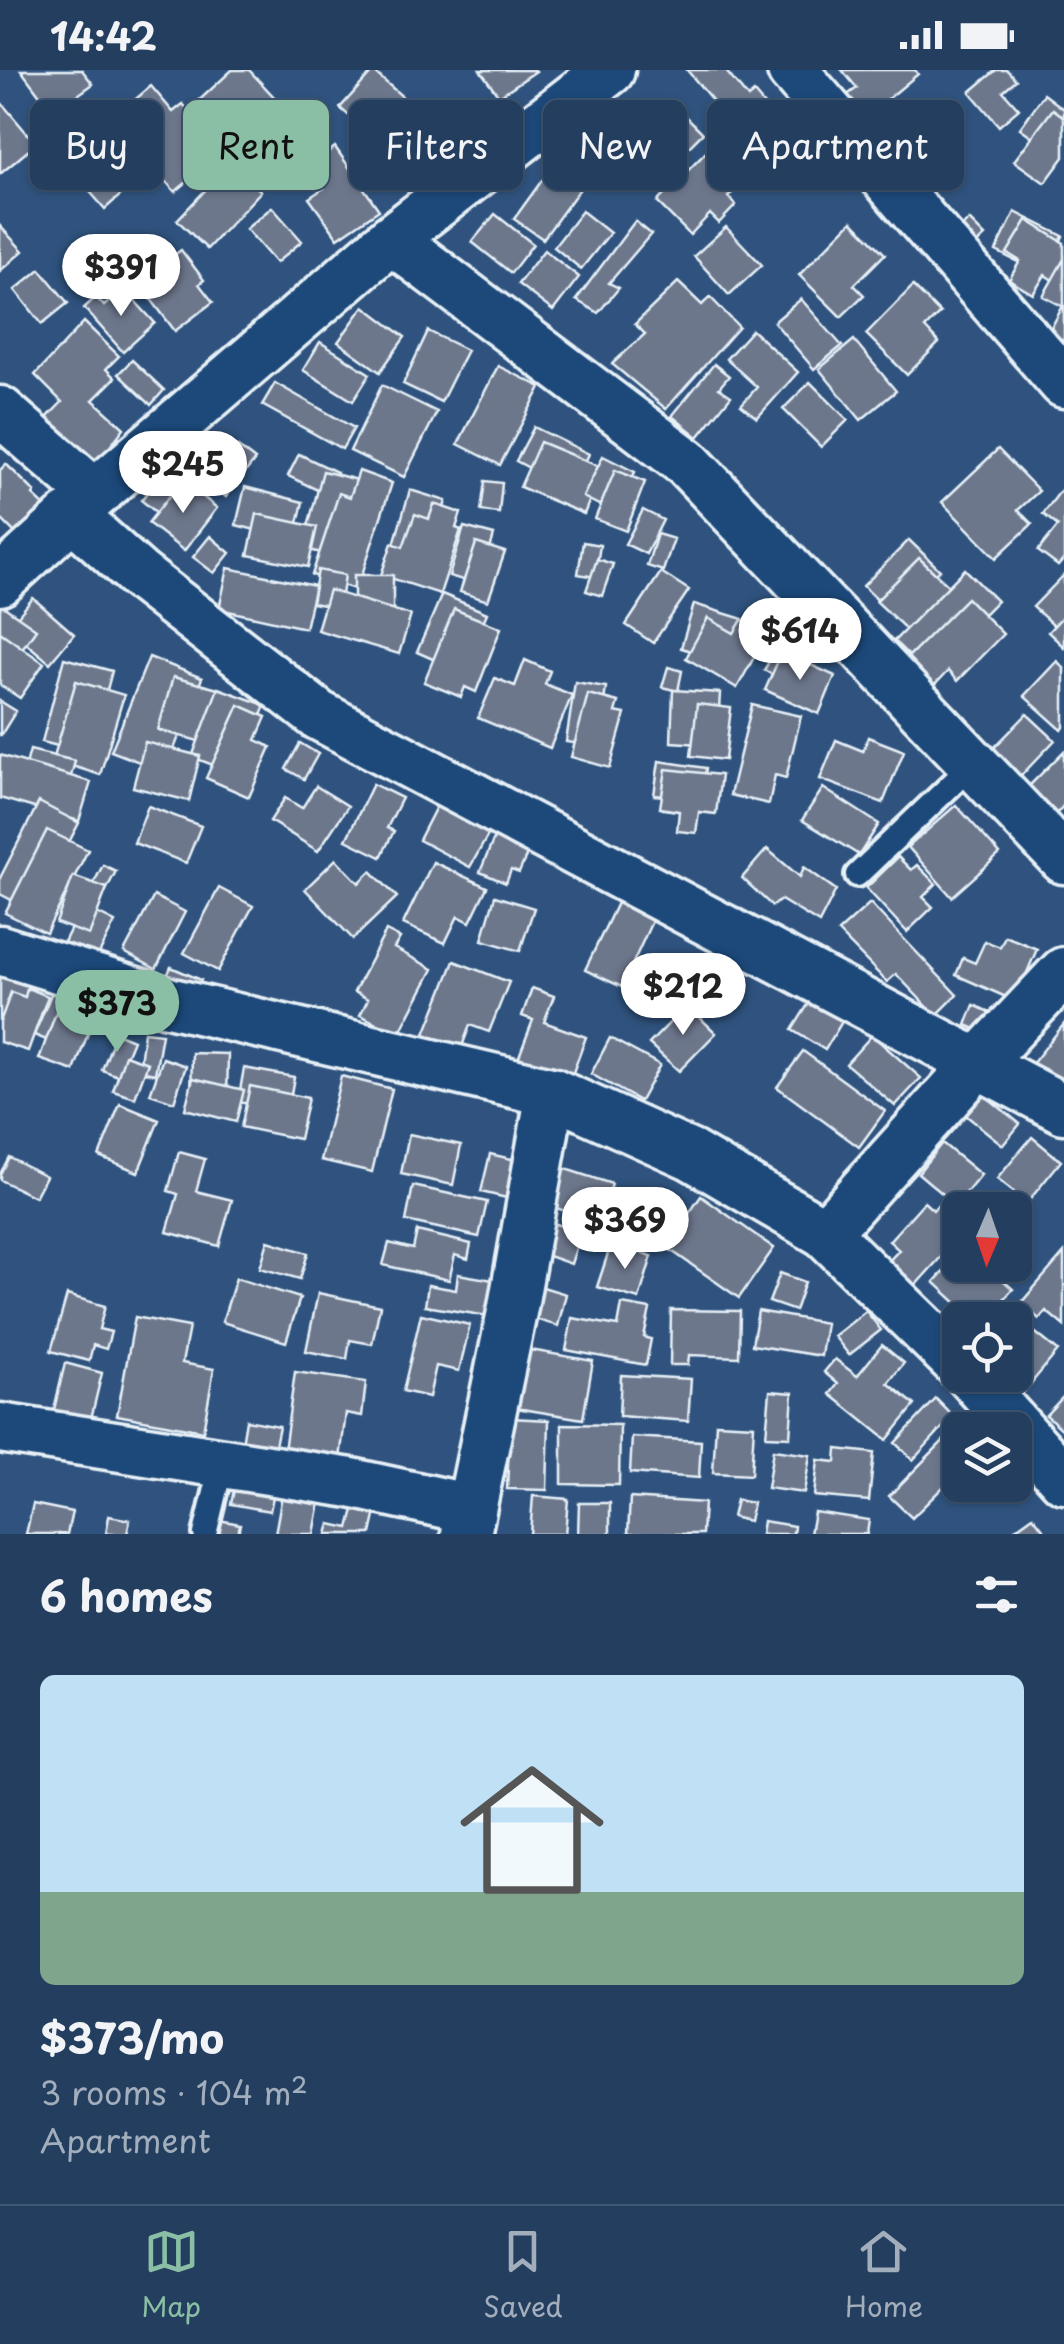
<!DOCTYPE html>
<html lang="en">
<head>
<meta charset="utf-8">
<style>
  :root { --surface:#233e5e; --page:#2f4967; --text:#f1f3f6; --muted:#a3aebc; --line:#405773; --accent:#8abfa5 }
  body { margin:0; font-family:"Playpen Sans",sans-serif; background:var(--page); color:var(--text); height:100vh; display:flex; flex-direction:column; font-size:38px; white-space:nowrap }
  * { box-sizing:border-box; margin:0 }
  p { font-size:32px; color:var(--muted) }
  .icon { flex:none; width:55px; height:55px; fill:none; stroke:currentColor; stroke-width:2; stroke-linecap:round; stroke-linejoin:round }
  .map { position:relative; height:1464px; overflow:hidden }
  .drawer { display:flex; flex-direction:column; background:var(--surface); flex:1 }
  .drawer>* { flex:none }
  .top-card { position:absolute; left:30px; top:30px; width:1005px; height:90px; display:flex; gap:20px }
  .needle { width:65px; rotate:182deg }
  .tools { position:absolute; left:942px; top:1122px; display:grid; gap:20px }
  .tools a { display:grid; place-items:center; width:90px; height:90px; border-radius:15px; background:var(--surface); box-shadow:0 2px 8px #0004,0 0 0 2px var(--line); font-size:50px }
  .price { position:absolute; translate:-50% -85px; padding:0 22px; border-radius:35px; background:#fff; color:#222; font-size:32px; line-height:65px; filter:drop-shadow(0 2px 5px #0008) }
  .price::after { content:''; position:absolute; left:50%; top:60px; width:30px; height:22px; margin-left:-15px; background:inherit; clip-path:polygon(0 0,100% 0,50% 100%) }
  .price.active { background:var(--accent); color:#111 }
  ul { padding:0; list-style:none }
  li { display:grid; align-content:center; gap:20px; height:530px; padding:0 40px }
  li span { display:grid; place-items:center; height:310px; border-radius:15px; color:#555 }
  li>.icon { margin-inline-start:auto }
  span .icon { width:180px; height:180px; fill:#fffc; stroke-width:1 }
  li b { font-size:42px }
  h2 { display:flex; justify-content:space-between; align-items:center; height:120px; padding:0 40px; font-size:42px }
  .tag { padding:0 35px; border-radius:15px; background:var(--surface); box-shadow:0 2px 8px #0004,0 0 0 2px var(--line); font-size:35px; line-height:90px }
  .tag.active { background:var(--accent); color:#111 }
  .status { display:flex; justify-content:space-between; align-items:center; height:70px; padding:0 50px; background:var(--surface); direction:ltr }
  .status svg { height:28px; fill:currentColor }
  .dock { display:flex; justify-content:space-around; align-items:center; height:140px; border-top:2px solid var(--line); background:var(--surface); font-size:28px; color:var(--muted) }
  .dock a { display:grid; justify-items:center; gap:5px }
  .dock .active { color:var(--accent) }
  .map>svg:first-child { display:block }
  .building { fill:#6d778c; stroke:#e8f1f8; stroke-width:2.5 }
  .lines { fill:none; stroke-linecap:round; stroke-linejoin:round }
  .service-casing { stroke:#e8f1f8; stroke-width:30 }
  .minor-casing { stroke:#e8f1f8; stroke-width:55 }
  .service { stroke:#1f4a7a; stroke-width:22 }
  .minor { stroke:#1f4a7a; stroke-width:48 }
</style>
</head>
<body>
<div class="status"><b>14:42</b><svg viewBox="0 0 49 12"><path d="M0 12V9h3v3zM5 12V6h3v6zM10 12V3h3v9zM15 12V0h3v12zM26 1h20v11H26zM47 4h2v5h-2z"/></svg></div>
<div class="map">
<svg width="1064" height="1464" viewBox="0 0 1064 1464">
  <rect width="100%" height="100%" fill="#2f537e"/>
  <filter id="ink" filterUnits="userSpaceOnUse"><feTurbulence type="fractalNoise" baseFrequency=".01" numOctaves="2"/><feDisplacementMap in="SourceGraphic" scale="20" xChannelSelector="R" yChannelSelector="G"/><feConvolveMatrix kernelMatrix="1 2 1 2 8 2 1 2 1" color-interpolation-filters="sRGB"/></filter>
  <g filter="url(#ink)">
    <g class="building">
      <polygon points="21,0 82,0 93,14 53,43"/>
      <polygon points="232,0 249,0 276,29 228,73 193,36"/>
      <polygon points="480,0 535,0 536,1 499,26"/>
      <polygon points="687,0 725,0 748,28 754,23 776,49 747,72"/>
      <polygon points="842,0 915,0 918,4 865,48 846,26 857,18"/>
      <polygon points="996,0 1007,0 1016,10 1003,21 1019,39 999,56 970,22"/>
      <polygon points="373,1 413,36 380,73 340,38"/>
      <polygon points="151,16 173,42 183,34 223,82 175,122 145,87 155,79 123,40"/>
      <polygon points="1044,24 1064,39 1064,51 1045,76 1020,58"/>
      <polygon points="0,31 36,74 0,104"/>
      <polygon points="675,35 703,63 673,93 646,65"/>
      <polygon points="1053,39 1064,47 1064,87 1045,113 1014,91"/>
      <polygon points="282,40 314,72 274,112 242,80"/>
      <polygon points="622,60 653,90 628,115 597,86"/>
      <polygon points="91,71 131,116 105,139 65,93"/>
      <polygon points="713,75 747,108 728,127 736,135 719,153 710,144 690,165 657,132"/>
      <polygon points="335,77 379,140 338,168 309,128 324,118 308,97"/>
      <polygon points="561,84 590,105 543,169 514,149"/>
      <polygon points="231,93 261,121 207,179 177,150"/>
      <polygon points="272,137 302,171 276,193 246,159"/>
      <polygon points="582,141 610,163 581,199 554,177"/>
      <polygon points="1015,142 1063,166 1044,205 996,181"/>
      <polygon points="495,144 533,174 511,203 472,172"/>
      <polygon points="969,150 985,166 968,182 953,166"/>
      <polygon points="1027,150 1064,173 1064,208 1060,215 1045,205 1033,224 1009,210 1020,191 1007,183"/>
      <polygon points="635,151 651,164 609,213 619,218 598,243 576,230"/>
      <polygon points="852,151 885,184 854,215 864,225 841,247 799,205"/>
      <polygon points="0,156 23,181 0,201"/>
      <polygon points="726,157 762,195 729,225 694,186"/>
      <polygon points="181,180 204,210 199,214 213,232 175,261 138,212"/>
      <polygon points="544,180 579,207 553,241 518,214"/>
      <polygon points="1064,189 1064,237 1043,226"/>
      <polygon points="40,199 68,233 42,254 15,220"/>
      <polygon points="678,212 702,235 710,227 739,257 666,339 612,294 645,264 635,254"/>
      <polygon points="913,216 940,243 925,258 939,273 907,305 866,264"/>
      <polygon points="124,219 155,253 123,282 84,238 96,227 104,236"/>
      <polygon points="801,229 842,276 814,299 774,252"/>
      <polygon points="1064,234 1064,284 1043,273"/>
      <polygon points="364,236 405,267 380,302 338,272"/>
      <polygon points="84,252 119,286 106,299 115,308 93,330 124,358 96,395 44,351 62,332 35,305"/>
      <polygon points="752,260 798,302 757,348 741,335 757,317 726,289"/>
      <polygon points="428,261 467,280 441,332 403,314"/>
      <polygon points="854,270 896,321 861,350 819,299"/>
      <polygon points="320,272 370,304 353,331 303,300"/>
      <polygon points="132,290 164,320 151,335 118,304"/>
      <polygon points="714,294 729,306 719,318 731,326 698,367 672,346"/>
      <polygon points="498,296 541,317 500,395 458,374"/>
      <polygon points="810,312 848,350 821,377 783,339"/>
      <polygon points="275,313 354,358 342,379 262,335"/>
      <polygon points="382,315 437,342 404,407 350,381"/>
      <polygon points="534,357 589,384 571,420 516,391"/>
      <polygon points="540,372 603,398 584,444 520,417"/>
      <polygon points="238,377 255,390 226,427 209,414"/>
      <polygon points="998,379 1039,421 1018,440 1032,454 996,488 942,432"/>
      <polygon points="182,380 215,407 173,456 141,430"/>
      <polygon points="299,384 337,402 326,424 288,406"/>
      <polygon points="603,386 635,402 615,443 583,427"/>
      <polygon points="6,394 35,422 33,425 45,436 17,465 0,448 0,400"/>
      <polygon points="615,400 645,412 626,461 595,449"/>
      <polygon points="323,401 369,413 348,490 302,478"/>
      <polygon points="359,401 392,413 357,520 312,505 339,423 350,427"/>
      <polygon points="182,410 217,438 184,481 148,453"/>
      <polygon points="485,411 502,413 499,443 481,441"/>
      <polygon points="1064,416 1064,489 1058,496 1038,481 1058,456 1043,444"/>
      <polygon points="245,417 303,432 294,470 236,455"/>
      <polygon points="410,420 446,431 428,492 392,481"/>
      <polygon points="434,434 461,443 456,458 461,460 440,524 381,505 392,473 403,477 415,444 429,449"/>
      <polygon points="643,440 663,450 646,484 625,474"/>
      <polygon points="257,444 317,457 308,497 248,485"/>
      <polygon points="464,457 494,465 480,515 449,506"/>
      <polygon points="657,464 674,469 663,501 647,496"/>
      <polygon points="210,466 230,483 214,503 193,487"/>
      <polygon points="909,470 940,500 895,547 863,516"/>
      <polygon points="583,472 600,475 595,507 578,504"/>
      <polygon points="476,473 505,482 488,531 460,522"/>
      <polygon points="919,488 954,521 911,564 876,531"/>
      <polygon points="597,489 613,494 602,526 586,521"/>
      <polygon points="228,498 315,516 305,558 219,539"/>
      <polygon points="965,499 997,531 926,603 894,571"/>
      <polygon points="318,500 345,505 340,538 312,533"/>
      <polygon points="661,502 689,520 653,573 626,555"/>
      <polygon points="354,505 393,505 393,545 354,546"/>
      <polygon points="1064,505 1064,565 1033,537"/>
      <polygon points="329,520 411,545 399,584 317,560"/>
      <polygon points="442,524 487,543 462,602 417,582"/>
      <polygon points="33,528 74,564 50,593 8,558"/>
      <polygon points="967,528 1003,564 957,611 948,601 931,619 903,592"/>
      <polygon points="0,534 36,559 12,593 0,584"/>
      <polygon points="694,534 743,549 730,593 681,578"/>
      <polygon points="454,539 501,558 476,622 465,617 461,627 424,612"/>
      <polygon points="1064,545 1064,577 1048,562"/>
      <polygon points="708,548 734,563 742,550 767,564 737,618 686,588"/>
      <polygon points="0,562 44,593 20,628 0,615"/>
      <polygon points="784,566 814,584 794,617 764,600"/>
      <polygon points="782,582 835,606 819,644 765,620"/>
      <polygon points="149,587 202,608 165,702 111,681"/>
      <polygon points="64,588 112,601 90,684 42,672"/>
      <polygon points="525,590 550,601 545,614 572,625 550,678 478,648 495,608 515,616"/>
      <polygon points="1057,591 1064,598 1064,657 1062,660 1024,626"/>
      <polygon points="668,597 682,601 678,621 662,617"/>
      <polygon points="173,607 218,619 202,672 158,660"/>
      <polygon points="76,611 124,625 100,705 53,690"/>
      <polygon points="575,612 606,617 598,676 566,672"/>
      <polygon points="218,618 265,635 239,705 192,687"/>
      <polygon points="673,620 720,623 717,675 671,672"/>
      <polygon points="588,624 618,632 615,642 625,644 610,698 571,687"/>
      <polygon points="0,631 16,641 1,665 0,665"/>
      <polygon points="697,634 731,638 725,690 691,686"/>
      <polygon points="239,635 266,647 256,670 271,677 249,727 206,708"/>
      <polygon points="752,635 801,646 786,708 775,705 769,734 730,725"/>
      <polygon points="1027,644 1055,670 1015,712 987,685"/>
      <polygon points="868,667 904,681 883,733 820,709 836,670 863,681"/>
      <polygon points="145,672 200,686 189,731 133,717"/>
      <polygon points="300,673 318,684 304,709 286,699"/>
      <polygon points="30,680 75,691 66,726 21,714"/>
      <polygon points="1064,681 1064,735 1056,744 1028,717"/>
      <polygon points="0,685 91,712 79,751 0,728"/>
      <polygon points="659,691 706,698 701,732 686,730 685,742 663,739 665,726 654,725"/>
      <polygon points="666,699 721,705 716,744 699,742 696,763 677,761 679,741 660,738"/>
      <polygon points="373,714 402,728 387,758 394,761 381,787 346,770"/>
      <polygon points="316,716 348,736 318,781 270,751 285,728 302,738"/>
      <polygon points="823,718 879,754 859,785 802,750"/>
      <polygon points="439,731 492,758 470,797 419,770"/>
      <polygon points="39,732 79,753 33,841 0,824 0,808"/>
      <polygon points="956,735 1000,784 952,827 908,777"/>
      <polygon points="148,736 201,756 186,793 134,773"/>
      <polygon points="47,760 88,780 46,863 5,843"/>
      <polygon points="497,761 531,775 519,803 511,800 506,813 480,802"/>
      <polygon points="767,779 800,807 804,797 836,820 819,853 781,830 772,836 742,808"/>
      <polygon points="898,787 911,800 917,795 936,814 923,827 933,837 907,862 866,818"/>
      <polygon points="336,789 359,813 371,801 397,827 353,869 305,819"/>
      <polygon points="433,792 487,817 470,852 458,846 445,873 403,854"/>
      <polygon points="103,795 116,801 95,842 115,852 94,894 61,878"/>
      <polygon points="73,806 107,818 89,865 56,853"/>
      <polygon points="219,818 253,836 218,901 184,883"/>
      <polygon points="154,826 185,842 156,899 124,882"/>
      <polygon points="495,826 534,838 520,881 482,870"/>
      <polygon points="617,833 653,849 622,917 585,900"/>
      <polygon points="870,833 957,925 936,946 896,904 887,912 838,862"/>
      <polygon points="386,861 400,868 394,878 433,899 399,964 360,945 368,929 354,922"/>
      <polygon points="1005,866 1037,879 1015,931 956,905 963,888 975,893 985,871 1000,877"/>
      <polygon points="454,891 509,912 489,962 470,955 461,979 425,964"/>
      <polygon points="171,897 201,910 193,928 163,915"/>
      <polygon points="42,900 17,957 0,950 0,903"/>
      <polygon points="54,917 86,931 66,978 34,965"/>
      <polygon points="27,918 48,926 28,981 0,972 0,952 11,922 25,927"/>
      <polygon points="532,918 554,926 544,952 586,967 571,1008 518,989 533,950 522,946"/>
      <polygon points="811,930 843,950 825,980 792,960"/>
      <polygon points="687,935 716,963 679,1001 649,974"/>
      <polygon points="974,935 998,946 989,965 966,955"/>
      <polygon points="58,937 93,950 74,1001 39,989"/>
      <polygon points="1064,954 1064,1011 1056,1022 1028,999"/>
      <polygon points="144,962 162,964 155,1004 139,1001"/>
      <polygon points="116,963 133,970 118,1006 102,1000"/>
      <polygon points="872,965 921,1008 895,1036 846,994"/>
      <polygon points="610,968 660,995 640,1031 591,1004"/>
      <polygon points="803,981 885,1041 859,1077 777,1017"/>
      <polygon points="192,983 228,984 227,1031 191,1030"/>
      <polygon points="125,985 148,993 135,1028 113,1021"/>
      <polygon points="163,988 186,996 174,1032 150,1024"/>
      <polygon points="244,998 294,1007 288,1041 238,1032"/>
      <polygon points="341,1006 392,1019 372,1102 321,1090"/>
      <polygon points="193,1008 244,1020 236,1052 185,1039"/>
      <polygon points="250,1016 308,1028 299,1069 241,1057"/>
      <polygon points="981,1022 1020,1054 1003,1075 963,1043"/>
      <polygon points="120,1034 159,1050 138,1102 99,1086"/>
      <polygon points="409,1064 461,1075 453,1115 401,1104"/>
      <polygon points="1032,1067 1061,1091 1027,1133 997,1109"/>
      <polygon points="942,1073 981,1105 956,1135 918,1103"/>
      <polygon points="179,1082 205,1089 196,1121 232,1130 219,1176 167,1162 178,1124 168,1121"/>
      <polygon points="490,1084 520,1091 511,1129 481,1122"/>
      <polygon points="9,1087 46,1106 35,1127 0,1110 0,1104"/>
      <polygon points="553,1095 612,1114 600,1152 540,1133"/>
      <polygon points="413,1116 487,1132 479,1167 406,1151"/>
      <polygon points="701,1126 774,1178 739,1228 666,1177"/>
      <polygon points="924,1132 933,1140 940,1132 960,1150 960,1166 913,1218 886,1194 899,1180 889,1171"/>
      <polygon points="545,1150 581,1163 571,1194 534,1181"/>
      <polygon points="417,1161 471,1174 468,1189 455,1185 449,1210 383,1195 389,1173 413,1179"/>
      <polygon points="268,1171 308,1183 300,1209 260,1198"/>
      <polygon points="611,1174 652,1186 639,1229 597,1217"/>
      <polygon points="1064,1183 1064,1256 1046,1241 1039,1249 1021,1233"/>
      <polygon points="960,1184 960,1195 986,1195 1013,1219 985,1250 975,1250 934,1212"/>
      <polygon points="780,1203 805,1212 795,1241 769,1232"/>
      <polygon points="458,1204 499,1211 494,1247 425,1236 428,1215 456,1220"/>
      <polygon points="236,1208 300,1228 286,1272 222,1252"/>
      <polygon points="533,1214 566,1224 558,1256 524,1246"/>
      <polygon points="318,1223 380,1236 372,1274 350,1270 347,1289 306,1281"/>
      <polygon points="67,1225 105,1236 99,1259 111,1262 106,1279 93,1275 89,1291 51,1281"/>
      <polygon points="622,1234 650,1239 644,1267 651,1269 646,1295 566,1280 572,1248 618,1256"/>
      <polygon points="671,1240 740,1241 739,1287 689,1285 688,1295 670,1295"/>
      <polygon points="758,1241 826,1253 821,1286 752,1275"/>
      <polygon points="866,1241 881,1260 849,1285 834,1266"/>
      <polygon points="421,1244 470,1255 459,1301 436,1296 429,1327 403,1321"/>
      <polygon points="135,1247 189,1257 182,1293 214,1299 203,1361 117,1345"/>
      <polygon points="1016,1247 1058,1281 1018,1329 994,1305 1015,1305 1014,1250"/>
      <polygon points="882,1275 904,1293 888,1313 915,1335 887,1370 830,1324 838,1314 824,1302 835,1289 857,1306"/>
      <polygon points="519,1278 593,1291 583,1349 510,1337"/>
      <polygon points="65,1293 102,1303 90,1353 53,1344"/>
      <polygon points="295,1302 366,1312 362,1346 346,1343 339,1396 283,1388"/>
      <polygon points="621,1305 691,1309 688,1351 619,1346"/>
      <polygon points="770,1321 793,1323 790,1367 766,1366"/>
      <polygon points="1064,1326 1064,1361 1046,1345"/>
      <polygon points="936,1329 953,1346 913,1390 895,1373"/>
      <polygon points="510,1348 549,1350 547,1420 507,1419"/>
      <polygon points="246,1350 279,1356 273,1385 241,1379"/>
      <polygon points="716,1353 754,1355 751,1405 713,1403"/>
      <polygon points="562,1354 620,1355 619,1415 562,1414"/>
      <polygon points="954,1360 960,1365 960,1415 967,1415 957,1426 945,1415 912,1448 889,1426"/>
      <polygon points="632,1367 701,1371 699,1408 630,1403"/>
      <polygon points="837,1379 874,1383 869,1431 814,1426 818,1390 836,1392"/>
      <polygon points="773,1380 810,1385 804,1423 767,1418"/>
      <polygon points="235,1415 274,1422 270,1441 231,1434"/>
      <polygon points="282,1425 320,1432 314,1464 275,1464"/>
      <polygon points="533,1426 568,1429 565,1464 530,1464"/>
      <polygon points="630,1428 704,1433 702,1464 628,1464"/>
      <polygon points="736,1430 753,1433 749,1451 732,1447"/>
      <polygon points="356,1432 377,1437 371,1464 327,1464 330,1454 349,1458"/>
      <polygon points="579,1433 610,1433 610,1464 578,1464"/>
      <polygon points="33,1434 72,1442 67,1464 26,1464"/>
      <polygon points="814,1442 869,1450 867,1464 810,1464"/>
      <polygon points="109,1446 130,1450 127,1464 106,1464"/>
      <polygon points="1033,1446 1047,1464 1008,1464"/>
      <polygon points="219,1450 240,1454 238,1464 216,1464"/>
      <polygon points="763,1451 794,1456 793,1464 761,1464"/>
    </g>
    <g class="lines">
      <g class="service-casing">
        <g id="service">
          <polyline points="857,805 973,694"/>
          <polyline points="205,1464 222,1394"/>
        </g>
      </g>
      <g class="minor-casing">
        <g id="minor">
          <polyline points="792,0 1064,313"/>
          <polyline points="391,169 687,393 1064,789"/>
          <polyline points="0,341 95,424"/>
          <polyline points="72,445 140,506 318,645 1064,1039"/>
          <polyline points="0,511 95,424 391,169 610,0"/>
          <polyline points="0,880 168,932 551,1022 691,1085 825,1163 960,1295"/>
          <polyline points="825,1163 977,994 1064,902"/>
          <polyline points="970,1305 1064,1409"/>
          <polyline points="0,1358 351,1413 471,1439"/>
          <polyline points="466,1464 513,1237 551,1022"/>
        </g>
      </g>
      <use href="#service" class="service"/>
      <use href="#minor" class="minor"/>
    </g>
  </g>
</svg>
<div class="tools">
<a><svg class="needle" viewBox="-14 -14 28 28"><path d="M0-13l5 13h-10z" fill="#e53935"/><path d="M0 13l5-13h-10z" fill="#a3aebc"/></svg></a>
<a><svg class="icon" aria-label="locate" viewBox="0 0 24 24"><circle cx="12" cy="12" r="6"/><path d="M12 2v4M12 18v4M2 12h4M18 12h4"/></svg></a>
<a><svg class="icon" aria-label="layers" viewBox="0 0 24 24"><path d="M12 4l9 5-9 5-9-5zM3 14l9 5 9-5"/></svg></a>
</div>
<b class="price" style="left:121px;top:249px">$391</b>
<b class="price" style="left:183px;top:446px">$245</b>
<b class="price" style="left:800px;top:613px">$614</b>
<b class="price" style="left:683px;top:968px">$212</b>
<b class="price active" style="left:117px;top:985px">$373</b>
<b class="price" style="left:625px;top:1202px">$369</b>
<div class="top-card">
<a class="tag">Buy</a>
<a class="tag active">Rent</a>
<a class="tag">Filters</a>
<a class="tag">New</a>
<a class="tag">Apartment</a>
</div>
</div>
<section class="drawer">
<h2>6 homes<svg class="icon" aria-label="filters" viewBox="0 0 24 24"><path d="M4 7h16M4 17h16"/><circle cx="9" cy="7" r="2"/><circle cx="15" cy="17" r="2"/></svg></h2>
<ul>
<li><span style="background:linear-gradient(#bfe0f5 70%,#7fa58c 0)"><svg class="icon" aria-label="home" viewBox="0 0 24 24"><path d="M3 11l9-7 9 7M6 9v11h12V9"/></svg></span><div><b>$373/mo</b><p>3 rooms · 104 m²</p><p>Apartment</p></div></li>
</ul>
</section>
<nav class="dock">
<a class="active"><svg class="icon" aria-label="map" viewBox="0 0 24 24"><path d="M3 6l6-2 6 2 6-2v14l-6 2-6-2-6 2zM9 4v14M15 6v14"/></svg>Map</a>
<a><svg class="icon" aria-label="saved" viewBox="0 0 24 24"><path d="M7 4h10v16l-5-4-5 4z"/></svg>Saved</a>
<a><svg class="icon" aria-label="home" viewBox="0 0 24 24"><path d="M3 11l9-7 9 7M6 9v11h12V9"/></svg>Home</a>
</nav>
</body>
</html>
